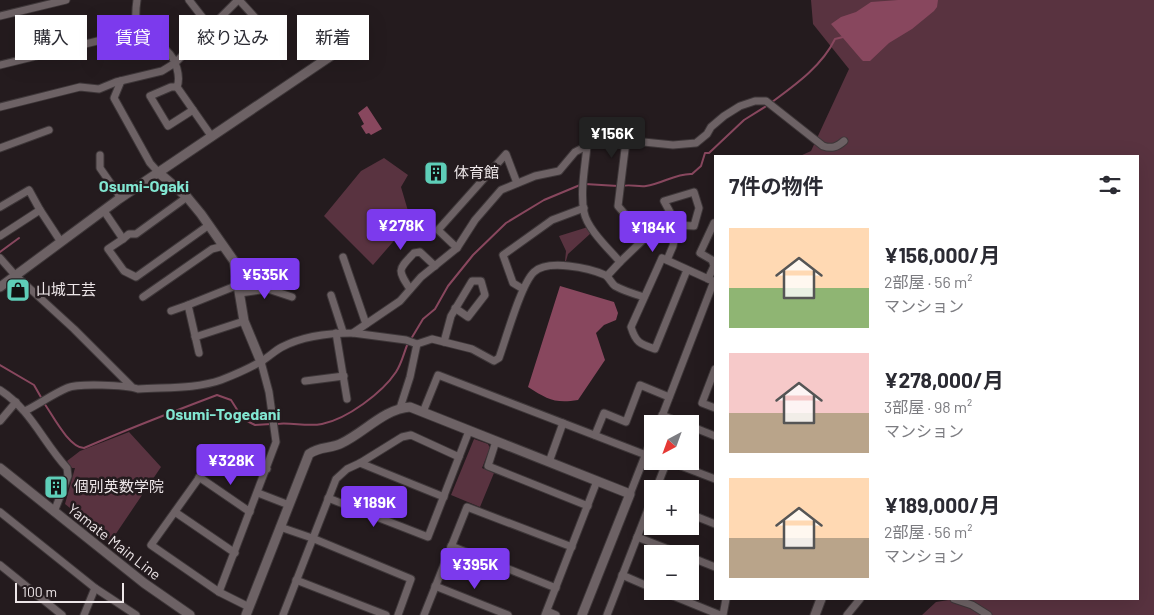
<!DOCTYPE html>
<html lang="ja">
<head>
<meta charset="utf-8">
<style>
  :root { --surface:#fff; --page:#f2f2f3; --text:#2b2b33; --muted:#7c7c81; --accent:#7c3aed }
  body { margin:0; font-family:Barlow,"Noto Sans JP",sans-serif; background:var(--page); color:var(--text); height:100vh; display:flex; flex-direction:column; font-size:19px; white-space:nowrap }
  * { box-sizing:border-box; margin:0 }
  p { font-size:16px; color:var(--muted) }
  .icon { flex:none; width:28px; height:28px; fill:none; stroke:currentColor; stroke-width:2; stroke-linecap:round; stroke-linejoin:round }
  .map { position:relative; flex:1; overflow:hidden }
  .panel { position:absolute; left:714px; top:155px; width:425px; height:445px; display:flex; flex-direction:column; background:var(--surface); border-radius:0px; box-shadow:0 5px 20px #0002 }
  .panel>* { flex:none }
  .guide { position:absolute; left:15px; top:15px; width:475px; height:45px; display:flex; gap:10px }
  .needle { width:32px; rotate:221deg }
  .buttons { position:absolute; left:644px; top:415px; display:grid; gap:10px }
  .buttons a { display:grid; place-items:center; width:55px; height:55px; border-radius:0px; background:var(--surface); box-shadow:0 5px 20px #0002; font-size:25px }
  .scale { position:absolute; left:15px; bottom:12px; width:109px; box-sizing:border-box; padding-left:5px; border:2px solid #ede6e8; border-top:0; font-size:14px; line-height:18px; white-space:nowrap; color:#ede6e8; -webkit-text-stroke:4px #241b1e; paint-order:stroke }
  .price { position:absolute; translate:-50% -42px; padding:0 11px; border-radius:5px; background:var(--accent); color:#fff; font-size:16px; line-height:32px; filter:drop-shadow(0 1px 2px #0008) }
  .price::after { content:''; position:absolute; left:50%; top:30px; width:15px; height:11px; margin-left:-8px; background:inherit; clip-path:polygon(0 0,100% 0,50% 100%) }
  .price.current { background:#222; color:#fff }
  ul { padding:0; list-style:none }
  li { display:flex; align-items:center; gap:15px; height:125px; padding:0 15px }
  li span { display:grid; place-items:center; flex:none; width:140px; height:100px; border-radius:0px; color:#555 }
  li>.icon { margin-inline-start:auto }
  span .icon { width:60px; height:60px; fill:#fffc; stroke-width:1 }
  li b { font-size:21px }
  h2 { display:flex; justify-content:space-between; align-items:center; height:60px; padding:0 15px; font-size:21px }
  .chip { padding:0 18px; border-radius:0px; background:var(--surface); box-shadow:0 5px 20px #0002; font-size:18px; line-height:45px }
  .chip.current { background:var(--accent); color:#fff }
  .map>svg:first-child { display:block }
  .green { fill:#593340 }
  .water { fill:#88475e }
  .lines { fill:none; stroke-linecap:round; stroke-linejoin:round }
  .stream { stroke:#88475e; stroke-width:2 }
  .minor-casing { stroke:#3e3739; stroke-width:9 }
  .tertiary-casing { stroke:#3e3739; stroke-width:11 }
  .minor { stroke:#6d6265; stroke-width:7 }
  .tertiary { stroke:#6d6265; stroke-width:9 }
  .labels { text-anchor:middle; stroke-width:5; stroke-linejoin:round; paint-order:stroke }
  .poi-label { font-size:15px; fill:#ede6e8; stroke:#241b1e; text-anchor:start }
  .street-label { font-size:15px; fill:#ede6e8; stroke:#241b1e }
  .neighbourhood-label { font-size:16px; font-weight:bold; fill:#82e7d2; stroke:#241b1e }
</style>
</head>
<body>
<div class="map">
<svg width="1154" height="615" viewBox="0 0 1154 615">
  <rect width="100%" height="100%" fill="#241b1e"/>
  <g class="green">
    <polygon points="811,0 1154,0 1154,615 922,615 936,602 955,599 1138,599 1138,156 800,156 811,151 849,69 813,24"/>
    <polygon points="384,158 408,175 401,187 411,221 373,265 324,216 361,171"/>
    <polygon points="588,227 591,233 568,254 566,261 565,261 566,251 559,236"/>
    <polygon points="129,432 161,467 111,541 65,504 75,468 72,468 67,461 80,451"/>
    <polygon points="474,439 488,444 490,448 482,468 494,473 480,507 451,495"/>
  </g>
  <g class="water">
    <polygon points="898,0 938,0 937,7 934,11 912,29 889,43 870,61 863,61 861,59 831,24 841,17 856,12 871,2"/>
    <polygon points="367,106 382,129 371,135 369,133 366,134 361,126 364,124 358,113"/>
    <path d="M 560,286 L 614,302 L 618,313 L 616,320 L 604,325 L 596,333 L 605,360 L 578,400 C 555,404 547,399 528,387 Z"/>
  </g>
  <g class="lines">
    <g class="stream">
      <path d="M 772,102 C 795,85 822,66 835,39 L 843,37"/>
      <polyline points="585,184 618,186"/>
      <path d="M 622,186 C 630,184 638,187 646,186 C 662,184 676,173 692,174 L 701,166 L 705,153 L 709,153 L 744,120 L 768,105"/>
      <polyline points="0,252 19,238"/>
      <polyline points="411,339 423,319 435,309 448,286 473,255 506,223 544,200 580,185"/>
      <polyline points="0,365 34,385 42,399"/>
      <path d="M 44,403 C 52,414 69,448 84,448 C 128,429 172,412 217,395 L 231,400 L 243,419 L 255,425 L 271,424"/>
      <path d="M 276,424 C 291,422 307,427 322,424 C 347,419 382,393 396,372 C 402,363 404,352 408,343"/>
    </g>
    <g class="minor-casing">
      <g id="minor">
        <path d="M 137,0 C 135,13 134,31 145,42 C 150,47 161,46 167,51 C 176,59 181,77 177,87 L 212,137"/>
        <polyline points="189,0 210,27 217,33 226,51 229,52 261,24 239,0"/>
        <polyline points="0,16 66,0"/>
        <polyline points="0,65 138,31"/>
        <polyline points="121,81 114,98 150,163 159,173"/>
        <polyline points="177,87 171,87 150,96 168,126 193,110"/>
        <polyline points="0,107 80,87 99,89 116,82 162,71 175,63 238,0"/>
        <path d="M 587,146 C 585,167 580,192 584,212 C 587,229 610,250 620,262 L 607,276"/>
        <polyline points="0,148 49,130"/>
        <polyline points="100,155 100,168 121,198"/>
        <polyline points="0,207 29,190 40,210 0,236"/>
        <polyline points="40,210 61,242"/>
        <polyline points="104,211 123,239 108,249 124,271 136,277 209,225"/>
        <polyline points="123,239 129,234 136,234 187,197"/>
        <polyline points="457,248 438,230 506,154 517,183"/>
        <polyline points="343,257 366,324"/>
        <polyline points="0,258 15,275 74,329 131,386"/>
        <polyline points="667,260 673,246 677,225 664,201 694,192 699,208 694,226 677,225"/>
        <polyline points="620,262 645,238 618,206 626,141"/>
        <path d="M 687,270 L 655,349 C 640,344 636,343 631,327 L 662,258 L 715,282"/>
        <polyline points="708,279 714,266 712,260 700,253 714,223 715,224"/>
        <path d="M 410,289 C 397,269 398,270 414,253 L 420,252 L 435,266"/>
        <polyline points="523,289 513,283 503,255 552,220 584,208"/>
        <polyline points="240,293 268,289 292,297"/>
        <polyline points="331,295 343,332"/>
        <polyline points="143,297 212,249 224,246"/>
        <polyline points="188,305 238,285"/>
        <polyline points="171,311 188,305 199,353"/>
        <polyline points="336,333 347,399"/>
        <polyline points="353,333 406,340 417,344"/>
        <polyline points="195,337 244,321"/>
        <polyline points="444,342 451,316 472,281 481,281 485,295 468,317 455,308"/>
        <polyline points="715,369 702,403 715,408"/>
        <polyline points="305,381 344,376"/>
        <path d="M 0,390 C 31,410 43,442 67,468 L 68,476 L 54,512"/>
        <path d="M 400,408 L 410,377 L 417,344 L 432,339 L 472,349 L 494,361 L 499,358 C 506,339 521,284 534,272 C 548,259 589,268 605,275 C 609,277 611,283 615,286 C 624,291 634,294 644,297"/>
        <path d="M 25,411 C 39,404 53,394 67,388 C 78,383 126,385 138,389 C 165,387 196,389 221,380 C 234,375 248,369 260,362 C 268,358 274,351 282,347 C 303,336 330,333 353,333 L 400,301 L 421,277 L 457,248 L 475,220 L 501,190 L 535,176 L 559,171 L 575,152 L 600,139 L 614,139 L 673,145 L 696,143 L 707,134 L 711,127 L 724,116 L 740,106 L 755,101 L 766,101 L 823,146 C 832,149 837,147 844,141"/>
        <polyline points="423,412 438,375 646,455"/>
        <polyline points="662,415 683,424"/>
        <polyline points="0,421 16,402"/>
        <polyline points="659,424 714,281"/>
        <polyline points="690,426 715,436"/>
        <polyline points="595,435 604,413 626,422 640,385 669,397"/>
        <polyline points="496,441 488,466 588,506"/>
        <polyline points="668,461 715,479"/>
        <polyline points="549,462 563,423"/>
        <polyline points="360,463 444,497"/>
        <polyline points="199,477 250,512"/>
        <polyline points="656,489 667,461"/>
        <polyline points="258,493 289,505"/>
        <polyline points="630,494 652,438"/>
        <polyline points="328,498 428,537 469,431"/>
        <polyline points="0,512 95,588 136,615"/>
        <polyline points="175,512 235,553"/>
        <polyline points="690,514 715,524"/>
        <polyline points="280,527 312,538 411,579 398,615"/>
        <polyline points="637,537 681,554"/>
        <polyline points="451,546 556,588"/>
        <polyline points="690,557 715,567"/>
        <polyline points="0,565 62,615"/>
        <polyline points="622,575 652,588"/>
        <polyline points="296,580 386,615"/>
        <polyline points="435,586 508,615"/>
        <polyline points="661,591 720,615"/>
        <polyline points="219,592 276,442 269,392 261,362"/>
        <polyline points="954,599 972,605 988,615"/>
        <polyline points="249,607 219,592 151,545 219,450 267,469"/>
        <polyline points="547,611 556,615"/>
        <polyline points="84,615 95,588"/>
        <polyline points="283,615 336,479 347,469 360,463 402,437 411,435 459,457"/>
        <polyline points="424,615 467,507 572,547"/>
        <polyline points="545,615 597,481"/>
        <polyline points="607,615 652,499"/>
        <polyline points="723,615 726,599"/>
        <polyline points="847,615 860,599"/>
      </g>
    </g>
    <g class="tertiary-casing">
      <g id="tertiary">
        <polyline points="159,173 187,197 201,214 234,261 244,321 261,362"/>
        <polyline points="0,287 119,199 356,39"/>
        <polyline points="0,468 144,583 190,615"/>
        <path d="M 246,615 L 309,454 C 320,446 331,449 342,443 C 365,432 384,409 410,407 L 630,494 L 582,615"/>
        <polyline points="815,615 821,599"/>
      </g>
    </g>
    <use href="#minor" class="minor"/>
    <use href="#tertiary" class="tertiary"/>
  </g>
  <defs>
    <g id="building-square" transform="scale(1.25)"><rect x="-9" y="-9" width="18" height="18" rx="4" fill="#5eceb8" stroke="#241b1e"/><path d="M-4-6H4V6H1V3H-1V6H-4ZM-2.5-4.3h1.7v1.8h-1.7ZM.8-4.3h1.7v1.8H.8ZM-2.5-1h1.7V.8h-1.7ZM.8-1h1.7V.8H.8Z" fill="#111"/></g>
    <g id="shop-square" transform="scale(1.25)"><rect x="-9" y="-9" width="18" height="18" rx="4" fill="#5eceb8" stroke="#241b1e"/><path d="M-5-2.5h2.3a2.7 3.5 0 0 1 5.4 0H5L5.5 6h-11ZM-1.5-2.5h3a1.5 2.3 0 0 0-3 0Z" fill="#111"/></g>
  </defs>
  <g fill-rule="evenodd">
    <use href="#building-square" x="436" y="173"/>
    <use href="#shop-square" x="18" y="290"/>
    <use href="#building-square" x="56" y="487"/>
  </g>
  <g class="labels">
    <g class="poi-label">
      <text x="454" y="178">体育館</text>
      <text x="36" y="295">山城工芸</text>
      <text x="74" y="492">個別英数学院</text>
    </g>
    <g class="street-label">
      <text transform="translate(114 542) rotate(38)" y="5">Yamate Main Line</text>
    </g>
    <g class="neighbourhood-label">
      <text x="144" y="192">Osumi-Ogaki</text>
      <text x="223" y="420">Osumi-Togedani</text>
    </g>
  </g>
</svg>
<div class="buttons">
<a><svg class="needle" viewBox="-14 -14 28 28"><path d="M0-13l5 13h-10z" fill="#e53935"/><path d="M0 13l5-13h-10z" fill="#7c7c81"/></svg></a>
<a>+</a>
<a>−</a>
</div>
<div class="scale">100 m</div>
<b class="price current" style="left:612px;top:159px">¥156K</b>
<b class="price" style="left:401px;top:251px">¥278K</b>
<b class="price" style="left:653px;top:253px">¥184K</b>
<b class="price" style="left:265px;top:300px">¥535K</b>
<b class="price" style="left:231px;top:486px">¥328K</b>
<b class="price" style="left:374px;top:528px">¥189K</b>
<b class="price" style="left:475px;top:590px">¥395K</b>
<div class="guide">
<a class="chip">購入</a>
<a class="chip current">賃貸</a>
<a class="chip">絞り込み</a>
<a class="chip">新着</a>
</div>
<section class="panel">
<h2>7件の物件<svg class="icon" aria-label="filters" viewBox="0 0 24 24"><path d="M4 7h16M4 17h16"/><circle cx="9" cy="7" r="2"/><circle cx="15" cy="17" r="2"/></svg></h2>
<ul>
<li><span style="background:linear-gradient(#ffd9b3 60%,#8fb573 0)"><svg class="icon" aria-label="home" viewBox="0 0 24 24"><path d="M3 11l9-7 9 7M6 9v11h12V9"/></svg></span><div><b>¥156,000/月</b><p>2部屋 · 56 m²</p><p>マンション</p></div></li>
<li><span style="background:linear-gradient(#f6c9c9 60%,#b9a48a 0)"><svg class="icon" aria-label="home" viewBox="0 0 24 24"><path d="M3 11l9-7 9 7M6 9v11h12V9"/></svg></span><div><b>¥278,000/月</b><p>3部屋 · 98 m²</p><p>マンション</p></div></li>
<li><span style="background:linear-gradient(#ffd9b3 60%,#b9a48a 0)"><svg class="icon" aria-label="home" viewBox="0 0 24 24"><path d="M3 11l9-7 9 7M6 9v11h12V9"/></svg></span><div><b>¥189,000/月</b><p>2部屋 · 56 m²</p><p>マンション</p></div></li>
</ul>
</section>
</div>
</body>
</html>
